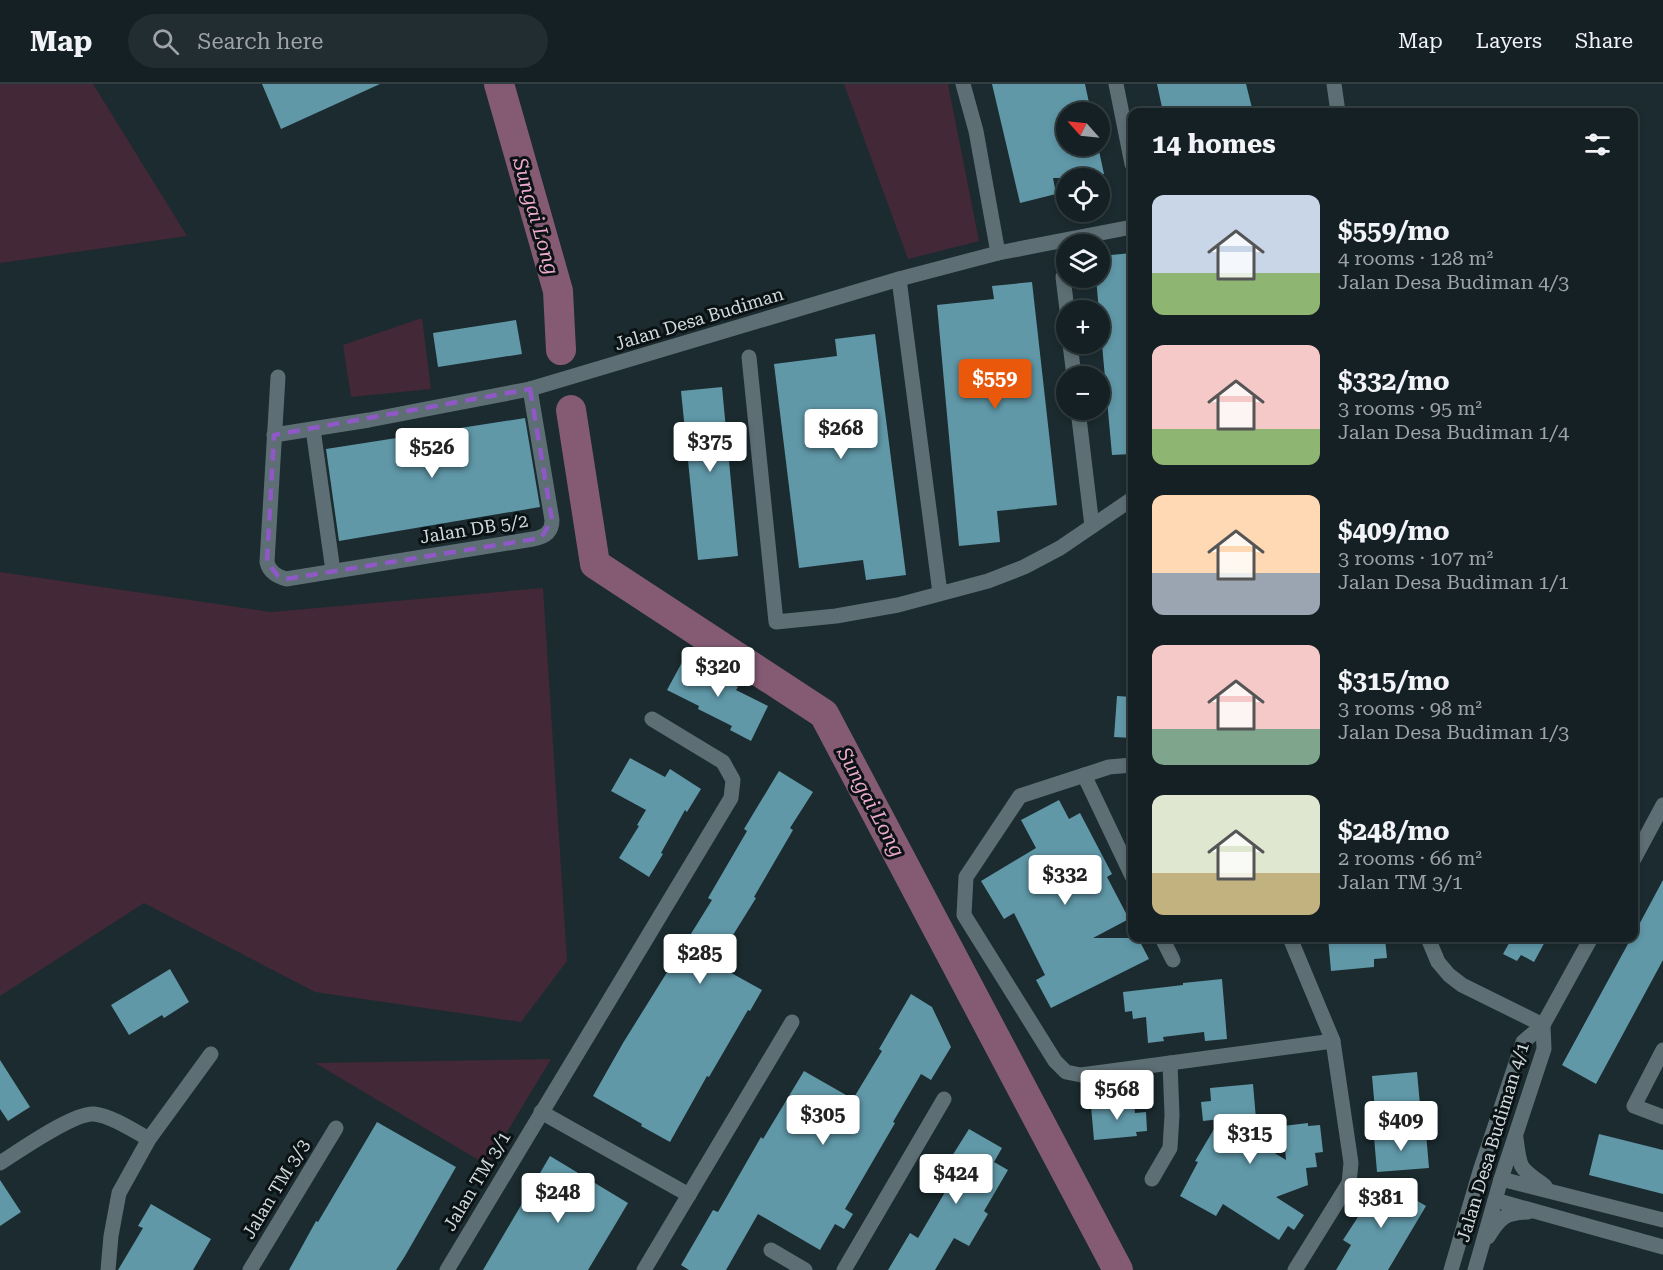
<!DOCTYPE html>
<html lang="en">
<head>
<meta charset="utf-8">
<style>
  :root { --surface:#142023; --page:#212d30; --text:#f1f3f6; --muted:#9da3a6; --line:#333e41; --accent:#ea580c }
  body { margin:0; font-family:"Roboto Serif",serif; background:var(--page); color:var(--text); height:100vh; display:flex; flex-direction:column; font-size:22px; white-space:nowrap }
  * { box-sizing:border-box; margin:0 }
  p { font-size:20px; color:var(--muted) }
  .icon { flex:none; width:33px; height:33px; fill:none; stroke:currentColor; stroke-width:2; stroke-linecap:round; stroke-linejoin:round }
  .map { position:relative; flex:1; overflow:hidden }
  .sheet { position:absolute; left:1128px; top:24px; width:510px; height:834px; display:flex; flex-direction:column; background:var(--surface); border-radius:12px; box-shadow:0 3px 9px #0003,0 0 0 2px var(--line) }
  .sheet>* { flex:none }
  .needle { width:39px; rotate:297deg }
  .fabs { position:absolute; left:1056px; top:18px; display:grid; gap:12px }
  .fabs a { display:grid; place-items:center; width:54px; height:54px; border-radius:50%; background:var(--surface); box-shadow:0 3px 9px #0003,0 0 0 2px var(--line); font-size:30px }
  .price { position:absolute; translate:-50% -51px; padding:0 14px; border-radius:6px; background:#fff; color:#222; font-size:20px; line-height:39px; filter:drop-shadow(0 2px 3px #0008) }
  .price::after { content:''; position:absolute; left:50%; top:36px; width:18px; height:14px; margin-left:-9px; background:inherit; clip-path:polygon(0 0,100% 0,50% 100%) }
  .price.active { background:var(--accent); color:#fff }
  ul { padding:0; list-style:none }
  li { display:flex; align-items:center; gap:18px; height:150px; padding:0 24px }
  li span { display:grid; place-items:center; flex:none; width:168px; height:120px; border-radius:12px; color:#555 }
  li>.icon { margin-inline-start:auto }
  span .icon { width:72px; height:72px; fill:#fffc; stroke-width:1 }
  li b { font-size:26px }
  h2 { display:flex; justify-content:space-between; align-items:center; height:72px; padding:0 24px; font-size:26px }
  header { display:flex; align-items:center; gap:36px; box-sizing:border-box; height:84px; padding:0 30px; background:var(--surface); border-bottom:2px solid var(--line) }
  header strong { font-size:28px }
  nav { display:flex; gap:33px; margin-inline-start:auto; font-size:21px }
  .search { width:420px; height:54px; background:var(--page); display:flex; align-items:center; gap:15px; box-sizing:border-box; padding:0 21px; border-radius:33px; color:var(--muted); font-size:22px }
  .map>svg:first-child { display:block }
  .green { fill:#432837 }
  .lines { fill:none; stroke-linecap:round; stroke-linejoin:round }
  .river { stroke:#855b73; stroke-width:30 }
  .building { fill:#6098a8 }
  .minor { stroke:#5d6f74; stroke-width:15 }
  .marked { fill:none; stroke:#9058c7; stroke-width:4.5; stroke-dasharray:12 8; stroke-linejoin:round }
  .labels { text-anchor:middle; stroke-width:6; stroke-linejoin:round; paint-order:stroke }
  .street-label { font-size:18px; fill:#d1dbde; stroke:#0b1214 }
  .water-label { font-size:20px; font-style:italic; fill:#eca8ce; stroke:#0b1214 }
</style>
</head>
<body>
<header>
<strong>Map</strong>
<div class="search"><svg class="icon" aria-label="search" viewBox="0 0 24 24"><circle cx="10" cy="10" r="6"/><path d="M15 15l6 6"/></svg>Search here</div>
<nav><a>Map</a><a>Layers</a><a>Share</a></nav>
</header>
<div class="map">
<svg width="1663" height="1186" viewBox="0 0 1663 1186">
  <rect width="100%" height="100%" fill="#1b2b2f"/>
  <g class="green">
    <polygon points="0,0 93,0 187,152 0,179"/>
    <polygon points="844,0 948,0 979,157 908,175"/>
    <polygon points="422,234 431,305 351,313 343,261"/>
    <polygon points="0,488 271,528 543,504 567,877 521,938 315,908 144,819 0,912"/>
    <polygon points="551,975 487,1081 315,979"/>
  </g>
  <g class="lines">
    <g class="river">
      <polyline points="499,0 558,207 561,266"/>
      <polyline points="571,326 595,480 824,630 1118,1186"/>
    </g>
  </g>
  <g class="building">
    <polygon points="262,0 380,0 281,45"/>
    <polygon points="992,0 1085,0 1091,28 1066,28 1066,62 1098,62 1104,90 1086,94 1053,94 1056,110 1020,119"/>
    <polygon points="1157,0 1246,0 1253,28 1163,28"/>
    <polygon points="1132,169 1132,370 1112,371 1096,194 1100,194 1100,172"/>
    <polygon points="1032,198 1057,421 997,427 1000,458 959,462 937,221 994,215 992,202"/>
    <polygon points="516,236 522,270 438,283 433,249"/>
    <polygon points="875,250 906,491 866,496 863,476 799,484 774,280 837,272 835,255"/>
    <polygon points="722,303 738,472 698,476 681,307"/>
    <polygon points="525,334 540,423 339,457 326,365"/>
    <polygon points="686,571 707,582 705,586 738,603 736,606 768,622 751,657 730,646 732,642 698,625 699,622 667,606"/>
    <polygon points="1117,612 1132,613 1132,654 1114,653"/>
    <polygon points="630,674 665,693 670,685 701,705 687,728 685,726 661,769 663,770 649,793 619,774 639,742 637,741 646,726 611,707"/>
    <polygon points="779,687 813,708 790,744 793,746 754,813 756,814 715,880 762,906 750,927 748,926 709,993 707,992 670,1058 641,1042 642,1040 593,1012 623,959 712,816 708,814 747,747 744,745"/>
    <polygon points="1059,716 1069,735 1080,729 1112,790 1107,793 1129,835 1093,854 1138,854 1149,875 1051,924 1036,896 1045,891 1014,829 1004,835 981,797 1036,764 1021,736"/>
    <polygon points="1663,796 1663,876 1596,1000 1562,981 1629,858 1631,854 1634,854 1634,850"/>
    <polygon points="1328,854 1385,854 1387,874 1374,875 1374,883 1331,887"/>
    <polygon points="1512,854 1547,854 1534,878 1521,871 1517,877 1503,870"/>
    <polygon points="170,885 189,918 164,934 162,931 129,951 111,921"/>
    <polygon points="1222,895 1227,955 1205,957 1204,948 1163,953 1164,957 1148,959 1146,933 1133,935 1132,927 1125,928 1123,908 1183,901 1183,899"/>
    <polygon points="911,910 932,923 951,963 931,996 921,990 893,1038 895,1039 845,1125 853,1130 844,1145 835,1140 820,1166 758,1130 726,1186 689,1186 681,1181 713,1126 718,1128 761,1053 763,1055 804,987 853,1015 882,967 879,965"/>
    <polygon points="0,976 30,1023 8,1037 0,1025"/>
    <polygon points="1417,988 1420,1021 1411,1023 1401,1040 1375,1026 1372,992"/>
    <polygon points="1253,1000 1256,1035 1223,1038 1286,1076 1283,1042 1308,1039 1308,1042 1320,1041 1323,1068 1315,1069 1317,1083 1306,1084 1308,1101 1276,1113 1304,1131 1294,1146 1288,1142 1279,1156 1223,1120 1216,1132 1180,1112 1198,1078 1195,1077 1220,1035 1203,1037 1201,1018 1211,1017 1210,1004"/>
    <polygon points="1134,1018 1135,1029 1146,1028 1147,1047 1136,1048 1137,1052 1094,1056 1091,1022"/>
    <polygon points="377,1038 456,1083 405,1172 396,1186 289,1186 316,1137 318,1138"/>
    <polygon points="969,1045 1002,1064 994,1078 1008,1086 984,1127 988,1130 969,1162 954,1154 935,1186 888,1186 910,1149 918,1154 958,1086 947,1080"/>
    <polygon points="1426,1049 1429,1084 1377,1088 1374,1053"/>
    <polygon points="1599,1050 1663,1066 1663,1110 1589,1091"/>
    <polygon points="550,1072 628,1119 615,1141 588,1186 483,1186"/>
    <polygon points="1380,1095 1426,1122 1388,1186 1336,1186 1351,1161 1343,1156 1365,1122 1364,1122"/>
    <polygon points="0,1096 21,1128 0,1142"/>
    <polygon points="151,1120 211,1155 193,1186 118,1186 143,1144 138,1142"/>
  </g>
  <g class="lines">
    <g class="minor">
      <polyline points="963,0 976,47 998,169"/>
      <polyline points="1116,0 1132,80"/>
      <polyline points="1334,0 1338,28"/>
      <polyline points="1063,193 1067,226"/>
      <polyline points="899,195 940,509"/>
      <polyline points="1070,260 1074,292"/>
      <polyline points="749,273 776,538 836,532 898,521 988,497 1024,483 1060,464 1132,415"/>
      <path d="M 278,293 L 267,478 C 269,488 277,492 286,495 L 533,455 C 545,453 552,448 552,436 L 530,305"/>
      <polyline points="1078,326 1092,442"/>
      <polyline points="313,345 333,487"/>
      <polyline points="274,351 369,336 530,305 899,195 998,169 1132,143"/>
      <polyline points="1132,681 1109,683 1020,712 966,793 964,831 1055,977 1066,988 1081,991 1333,957"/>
      <polyline points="1084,691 1132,792"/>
      <polyline points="1634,775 1663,721"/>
      <polyline points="1162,854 1173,876"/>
      <polyline points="1290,854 1333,957 1351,1079 1349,1099 1295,1186"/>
      <polyline points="1428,854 1438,878 1449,891 1462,901 1543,941"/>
      <polyline points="1663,966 1634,1022 1663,1033"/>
      <polyline points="541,1028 689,1111"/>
      <path d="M 1516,1054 C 1520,1086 1519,1083 1545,1102"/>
      <path d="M 0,1079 C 19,1067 74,1028 94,1030 C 112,1032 134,1047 149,1055"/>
      <polyline points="1152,1095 1170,1064 1172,1031 1170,979"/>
      <polyline points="1501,1095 1663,1136"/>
      <polyline points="1495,1116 1663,1163"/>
      <path d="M 1488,1153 C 1500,1133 1505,1129 1528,1128"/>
      <polyline points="771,1166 805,1186"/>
      <polyline points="108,1186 111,1152 119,1109 149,1055 211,970"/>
      <polyline points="250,1186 336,1044"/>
      <polyline points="447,1186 731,714 733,696 723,678 652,635"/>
      <polyline points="644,1186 792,938"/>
      <polyline points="844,1186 944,1015"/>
      <polyline points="1451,1186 1480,1087 1523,958 1543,941 1591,854"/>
      <polyline points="1475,1186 1501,1095 1544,965 1543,941"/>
    </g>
  </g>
  <path class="marked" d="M 530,305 L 552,436 L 541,454 L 286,495 L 278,492 L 267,478 L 274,351 Z"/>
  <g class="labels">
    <g class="street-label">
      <text transform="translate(699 235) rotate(-17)" y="6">Jalan Desa Budiman</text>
      <text transform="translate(474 445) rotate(-9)" y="6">Jalan DB 5/2</text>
      <text transform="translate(1493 1058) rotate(-73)" y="6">Jalan Desa Budiman 4/1</text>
      <text transform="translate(477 1097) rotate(-59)" y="6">Jalan TM 3/1</text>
      <text transform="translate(276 1105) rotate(-59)" y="6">Jalan TM 3/3</text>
    </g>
    <g class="water-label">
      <text transform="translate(536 132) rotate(74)" y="7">Sungai Long</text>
      <text transform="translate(871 718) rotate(62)" y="7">Sungai Long</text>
    </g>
  </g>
</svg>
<div class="fabs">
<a><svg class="needle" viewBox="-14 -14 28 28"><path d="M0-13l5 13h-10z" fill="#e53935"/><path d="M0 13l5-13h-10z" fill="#9da3a6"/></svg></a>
<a><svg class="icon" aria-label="locate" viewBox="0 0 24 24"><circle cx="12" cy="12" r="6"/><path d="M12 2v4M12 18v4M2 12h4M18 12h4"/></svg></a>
<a><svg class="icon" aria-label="layers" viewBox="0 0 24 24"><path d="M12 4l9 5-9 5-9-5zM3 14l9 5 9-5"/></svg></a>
<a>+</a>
<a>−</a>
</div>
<b class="price active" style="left:995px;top:326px">$559</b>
<b class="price" style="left:841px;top:376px">$268</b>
<b class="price" style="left:710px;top:389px">$375</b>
<b class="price" style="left:432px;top:395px">$526</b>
<b class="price" style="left:718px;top:614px">$320</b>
<b class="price" style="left:1065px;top:822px">$332</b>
<b class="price" style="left:700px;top:901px">$285</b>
<b class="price" style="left:1117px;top:1037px">$568</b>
<b class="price" style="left:823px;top:1062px">$305</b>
<b class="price" style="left:1401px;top:1068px">$409</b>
<b class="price" style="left:1250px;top:1081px">$315</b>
<b class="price" style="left:956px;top:1121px">$424</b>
<b class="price" style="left:558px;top:1140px">$248</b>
<b class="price" style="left:1381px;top:1145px">$381</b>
<section class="sheet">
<h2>14 homes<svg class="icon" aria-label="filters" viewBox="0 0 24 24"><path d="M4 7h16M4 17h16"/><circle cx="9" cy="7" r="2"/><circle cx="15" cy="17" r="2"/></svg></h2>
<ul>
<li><span style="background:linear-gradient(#c9d6e8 65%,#8fb573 0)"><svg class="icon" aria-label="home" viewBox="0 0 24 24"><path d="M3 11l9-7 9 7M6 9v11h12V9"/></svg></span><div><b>$559/mo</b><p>4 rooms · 128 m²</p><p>Jalan Desa Budiman 4/3</p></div></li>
<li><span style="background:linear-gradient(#f6c9c9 70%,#8fb573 0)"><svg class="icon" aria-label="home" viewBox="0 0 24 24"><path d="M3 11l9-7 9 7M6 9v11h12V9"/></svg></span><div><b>$332/mo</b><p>3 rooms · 95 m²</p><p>Jalan Desa Budiman 1/4</p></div></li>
<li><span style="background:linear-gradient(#ffd9b3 65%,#9aa5b1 0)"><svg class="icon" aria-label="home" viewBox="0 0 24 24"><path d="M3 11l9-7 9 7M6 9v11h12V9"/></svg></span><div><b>$409/mo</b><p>3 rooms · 107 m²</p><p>Jalan Desa Budiman 1/1</p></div></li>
<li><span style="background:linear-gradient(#f6c9c9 70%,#7fa58c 0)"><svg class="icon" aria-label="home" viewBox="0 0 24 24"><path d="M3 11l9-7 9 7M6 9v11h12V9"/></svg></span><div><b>$315/mo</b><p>3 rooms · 98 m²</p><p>Jalan Desa Budiman 1/3</p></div></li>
<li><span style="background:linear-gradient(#dfe7d0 65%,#c2b280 0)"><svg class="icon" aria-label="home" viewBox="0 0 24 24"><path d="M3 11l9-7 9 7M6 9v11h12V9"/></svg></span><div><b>$248/mo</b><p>2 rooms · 66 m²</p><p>Jalan TM 3/1</p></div></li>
</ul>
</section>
</div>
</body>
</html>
